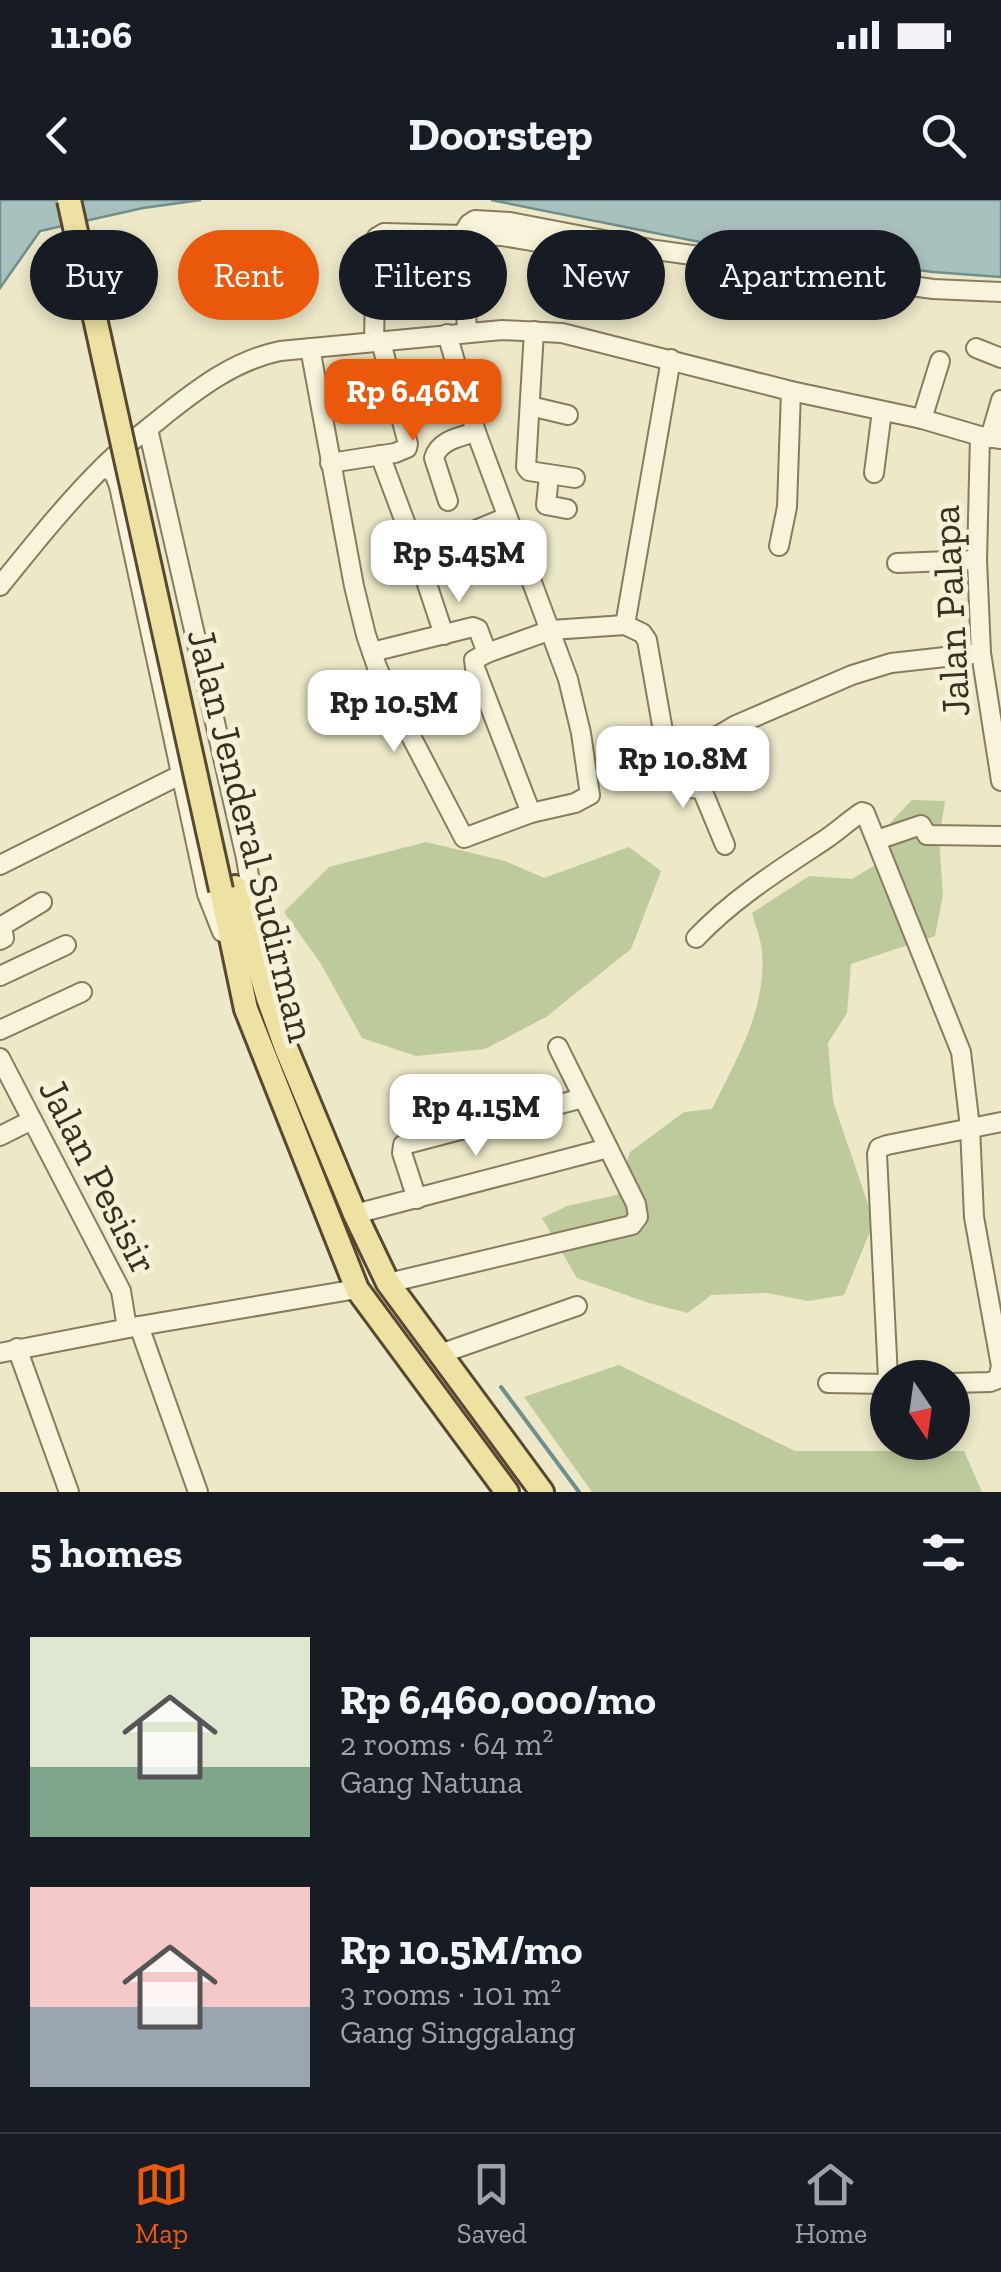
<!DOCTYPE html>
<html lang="en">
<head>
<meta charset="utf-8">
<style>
  :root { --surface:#171b24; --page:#242831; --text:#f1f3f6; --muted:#9ea1a6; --line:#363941; --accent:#ea580c }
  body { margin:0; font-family:"Zilla Slab",serif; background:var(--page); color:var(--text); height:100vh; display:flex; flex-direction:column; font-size:38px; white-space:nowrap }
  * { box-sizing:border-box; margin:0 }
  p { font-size:32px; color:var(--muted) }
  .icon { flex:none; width:55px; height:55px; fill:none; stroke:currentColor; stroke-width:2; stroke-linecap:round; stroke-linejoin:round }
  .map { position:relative; height:1292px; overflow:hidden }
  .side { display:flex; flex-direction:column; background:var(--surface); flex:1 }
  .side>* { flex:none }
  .guide { position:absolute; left:30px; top:30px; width:942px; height:90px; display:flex; gap:20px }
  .needle { width:65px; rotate:167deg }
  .tools { position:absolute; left:870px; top:1160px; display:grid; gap:20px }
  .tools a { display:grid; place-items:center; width:100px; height:100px; border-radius:50%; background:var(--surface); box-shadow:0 5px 15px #0003; font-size:50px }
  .price { position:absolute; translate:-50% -85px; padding:0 22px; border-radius:20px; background:#fff; color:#222; font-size:32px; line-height:65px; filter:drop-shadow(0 2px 5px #0008) }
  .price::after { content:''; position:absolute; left:50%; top:60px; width:30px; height:22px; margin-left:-15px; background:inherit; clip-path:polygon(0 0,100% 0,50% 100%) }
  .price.on { background:var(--accent); color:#fff }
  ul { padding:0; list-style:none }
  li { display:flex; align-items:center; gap:30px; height:250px; padding:0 30px }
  li span { display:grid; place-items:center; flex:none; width:280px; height:200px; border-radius:0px; color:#555 }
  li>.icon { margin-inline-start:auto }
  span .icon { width:120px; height:120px; fill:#fffc; stroke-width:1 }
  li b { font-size:42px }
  h2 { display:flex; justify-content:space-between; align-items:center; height:120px; padding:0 30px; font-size:42px }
  .tag { padding:0 35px; border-radius:45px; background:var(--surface); box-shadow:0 5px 15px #0003; font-size:35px; line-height:90px }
  .tag.on { background:var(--accent); color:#fff }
  .status { display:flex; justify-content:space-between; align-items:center; height:70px; padding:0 50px; background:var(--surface); direction:ltr }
  .status svg { height:28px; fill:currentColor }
  header { display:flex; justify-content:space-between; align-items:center; height:130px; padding:0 30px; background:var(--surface); font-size:45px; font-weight:700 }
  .tabs { display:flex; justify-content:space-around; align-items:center; height:140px; border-top:2px solid var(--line); background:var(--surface); font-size:28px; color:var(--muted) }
  .tabs a { display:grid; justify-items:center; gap:5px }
  .tabs .on { color:var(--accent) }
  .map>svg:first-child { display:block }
  .green { fill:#bdca9c }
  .water { fill:#a9c1be; stroke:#6f8f8c; stroke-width:2.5 }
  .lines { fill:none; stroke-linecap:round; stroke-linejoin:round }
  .stream { stroke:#6f8f8c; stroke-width:4 }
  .minor-casing { stroke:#887b5e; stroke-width:22 }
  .major-casing { stroke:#564831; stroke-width:28 }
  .minor { stroke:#f7f4db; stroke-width:18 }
  .major { stroke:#ede2a2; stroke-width:22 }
  .major-bridge-casing { stroke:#564831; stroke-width:28; stroke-linecap:butt }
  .major-bridge { stroke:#ede2a2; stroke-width:22 }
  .labels { text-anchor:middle; stroke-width:10; stroke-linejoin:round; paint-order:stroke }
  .street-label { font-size:40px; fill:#393021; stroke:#f4f1d7 }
</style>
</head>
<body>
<div class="status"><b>11:06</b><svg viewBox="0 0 49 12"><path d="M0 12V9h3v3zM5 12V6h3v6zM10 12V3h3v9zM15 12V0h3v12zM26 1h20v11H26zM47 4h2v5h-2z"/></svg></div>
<header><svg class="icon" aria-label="back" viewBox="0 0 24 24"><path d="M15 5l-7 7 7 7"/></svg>Doorstep<svg class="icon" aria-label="search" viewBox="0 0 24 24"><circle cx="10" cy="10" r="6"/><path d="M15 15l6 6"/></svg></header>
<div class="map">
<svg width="1001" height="1292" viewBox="0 0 1001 1292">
  <rect width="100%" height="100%" fill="#ece8c8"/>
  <g class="green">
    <path d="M 912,600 L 945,601 L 939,639 L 943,695 L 935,736 L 851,764 L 847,813 L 828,843 L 833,901 L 874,1022 L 844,1095 L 808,1101 L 767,1093 L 711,1095 L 688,1113 L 649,1103 L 577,1078 L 542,1018 L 567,1006 L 617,995 L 630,952 L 684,912 L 712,909 C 736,860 767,809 762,751 C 761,739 755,725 752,713 L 809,676 L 852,679 L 882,661 L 891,622 Z"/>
    <polygon points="426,642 505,661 544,678 629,647 661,671 631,749 546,817 485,849 416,856 362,838 321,764 284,712 329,667"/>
    <polygon points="619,1165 795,1251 964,1251 982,1292 592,1292 524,1197"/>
  </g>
  <g class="water">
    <polygon points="0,0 201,0 143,8 40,31 0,88"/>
    <polygon points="491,0 1001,0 1001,77 933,72 700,42"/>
  </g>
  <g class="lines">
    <polyline class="stream" points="501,1187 579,1292"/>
    <g class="minor-casing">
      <g id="minor">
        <polyline points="534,131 526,267 529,271 575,278"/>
        <polyline points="467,133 463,34 469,24 475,20 510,22 656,50 933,89 1001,92"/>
        <polyline points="374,142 376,42 377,37 384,33 502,36 538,42 592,56 576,98"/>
        <polyline points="310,148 354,386 366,435 377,467 390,496 464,638 531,613 575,603 590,595 581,533 568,479 476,232 447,134"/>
        <polyline points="976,148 1001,158"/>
        <polyline points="530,206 568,215"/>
        <polyline points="922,219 940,161"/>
        <polyline points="148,229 246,658 253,701 251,727"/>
        <polyline points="980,236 977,360 981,453 1001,581"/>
        <polyline points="990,238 1001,200"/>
        <polyline points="380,255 417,354 444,435"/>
        <polyline points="330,263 395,253 407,248 408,244 381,142"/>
        <polyline points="103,267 114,273 119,286 207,694 222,732"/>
        <polyline points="874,273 882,211"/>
        <polyline points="549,276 546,305 567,309"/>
        <path d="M 448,301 L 434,258 C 439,240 460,237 476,232"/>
        <polyline points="779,346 787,307 791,191"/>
        <polyline points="417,354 507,317"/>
        <polyline points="897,363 977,360"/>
        <path d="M 0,386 C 34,344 68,301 107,263 C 125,245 147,230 166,214 C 200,187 236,160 280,151 L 502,130 L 562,133 L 791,191 L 922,219 L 980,236 L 1001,239"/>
        <polyline points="625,425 671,159"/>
        <polyline points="372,452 473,427 478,429 487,453 551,430 625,425 642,433 647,440 669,565 684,585 690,588 700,589 703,592 725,645"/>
        <polyline points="487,453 474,460 475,468 531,613"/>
        <polyline points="669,565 736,525 852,475 891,463 981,453"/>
        <polyline points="877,640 921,625 927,635 1001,636"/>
        <polyline points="0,665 182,574"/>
        <path d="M 696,738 C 733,699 779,670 823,641 C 837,632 848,621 862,612 L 865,613 L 961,852 L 970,927 L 974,1017 L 1001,1166 L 998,1179 L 990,1182 L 952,1183"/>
        <polyline points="0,740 4,738 2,726 42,702"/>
        <polyline points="0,776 66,745"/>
        <polyline points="0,830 82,792"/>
        <polyline points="0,858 121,1091 127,1128"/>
        <polyline points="0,936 32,920"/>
        <polyline points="417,999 402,953 403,945 583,898"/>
        <polyline points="355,1014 608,948"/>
        <polyline points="388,1083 632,1025 638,1017 636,1004 558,847"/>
        <polyline points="139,1126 198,1292"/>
        <polyline points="17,1148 69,1292"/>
        <polyline points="0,1153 139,1126 357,1089"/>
        <polyline points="440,1154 577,1106"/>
        <polyline points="888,1178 877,954 879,948 887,945 1001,922"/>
        <polyline points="828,1183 888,1184"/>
      </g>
    </g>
    <g class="major-casing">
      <g id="major">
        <polyline points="235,687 268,798 286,848 355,1014 388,1083 542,1292"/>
        <polyline points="221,690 246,809 357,1089 507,1292"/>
      </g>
    </g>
    <use href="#minor" class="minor"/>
    <use href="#major" class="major"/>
    <g class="major-bridge-casing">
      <polyline id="major-bridge" points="69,0 221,690"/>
    </g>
    <use href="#major-bridge" class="major-bridge"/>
  </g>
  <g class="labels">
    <g class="street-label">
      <text transform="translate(950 411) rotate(-93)" y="14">Jalan Palapa</text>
      <text transform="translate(252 635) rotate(76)" y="14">Jalan Jenderal Sudirman</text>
      <text transform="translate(99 976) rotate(63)" y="14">Jalan Pesisir</text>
    </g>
  </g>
</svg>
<div class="tools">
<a><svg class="needle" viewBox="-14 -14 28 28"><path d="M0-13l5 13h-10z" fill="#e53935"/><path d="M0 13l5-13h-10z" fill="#9ea1a6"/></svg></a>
</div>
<b class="price on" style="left:413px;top:244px">Rp 6.46M</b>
<b class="price" style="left:459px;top:405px">Rp 5.45M</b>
<b class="price" style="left:394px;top:555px">Rp 10.5M</b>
<b class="price" style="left:683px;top:611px">Rp 10.8M</b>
<b class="price" style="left:476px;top:959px">Rp 4.15M</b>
<div class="guide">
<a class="tag">Buy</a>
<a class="tag on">Rent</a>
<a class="tag">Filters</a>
<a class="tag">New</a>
<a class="tag">Apartment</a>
</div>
</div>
<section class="side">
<h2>5 homes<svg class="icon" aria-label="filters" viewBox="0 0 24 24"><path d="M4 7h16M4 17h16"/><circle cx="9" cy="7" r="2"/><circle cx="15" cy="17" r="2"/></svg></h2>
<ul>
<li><span style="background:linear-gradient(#dfe7d0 65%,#7fa58c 0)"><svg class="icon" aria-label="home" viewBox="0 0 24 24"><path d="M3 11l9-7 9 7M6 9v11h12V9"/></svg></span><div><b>Rp 6,460,000/mo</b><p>2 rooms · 64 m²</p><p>Gang Natuna</p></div></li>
<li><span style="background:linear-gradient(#f6c9c9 60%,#9aa5b1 0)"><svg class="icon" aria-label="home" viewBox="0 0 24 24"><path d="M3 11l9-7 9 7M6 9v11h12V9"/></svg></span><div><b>Rp 10.5M/mo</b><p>3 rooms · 101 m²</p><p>Gang Singgalang</p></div></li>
</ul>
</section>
<nav class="tabs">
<a class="on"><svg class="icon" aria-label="map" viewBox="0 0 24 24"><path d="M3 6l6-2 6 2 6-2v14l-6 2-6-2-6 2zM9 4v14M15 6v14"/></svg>Map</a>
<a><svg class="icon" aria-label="saved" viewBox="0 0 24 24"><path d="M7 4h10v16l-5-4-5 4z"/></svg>Saved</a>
<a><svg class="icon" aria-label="home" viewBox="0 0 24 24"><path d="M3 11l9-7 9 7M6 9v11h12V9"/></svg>Home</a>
</nav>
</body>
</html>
